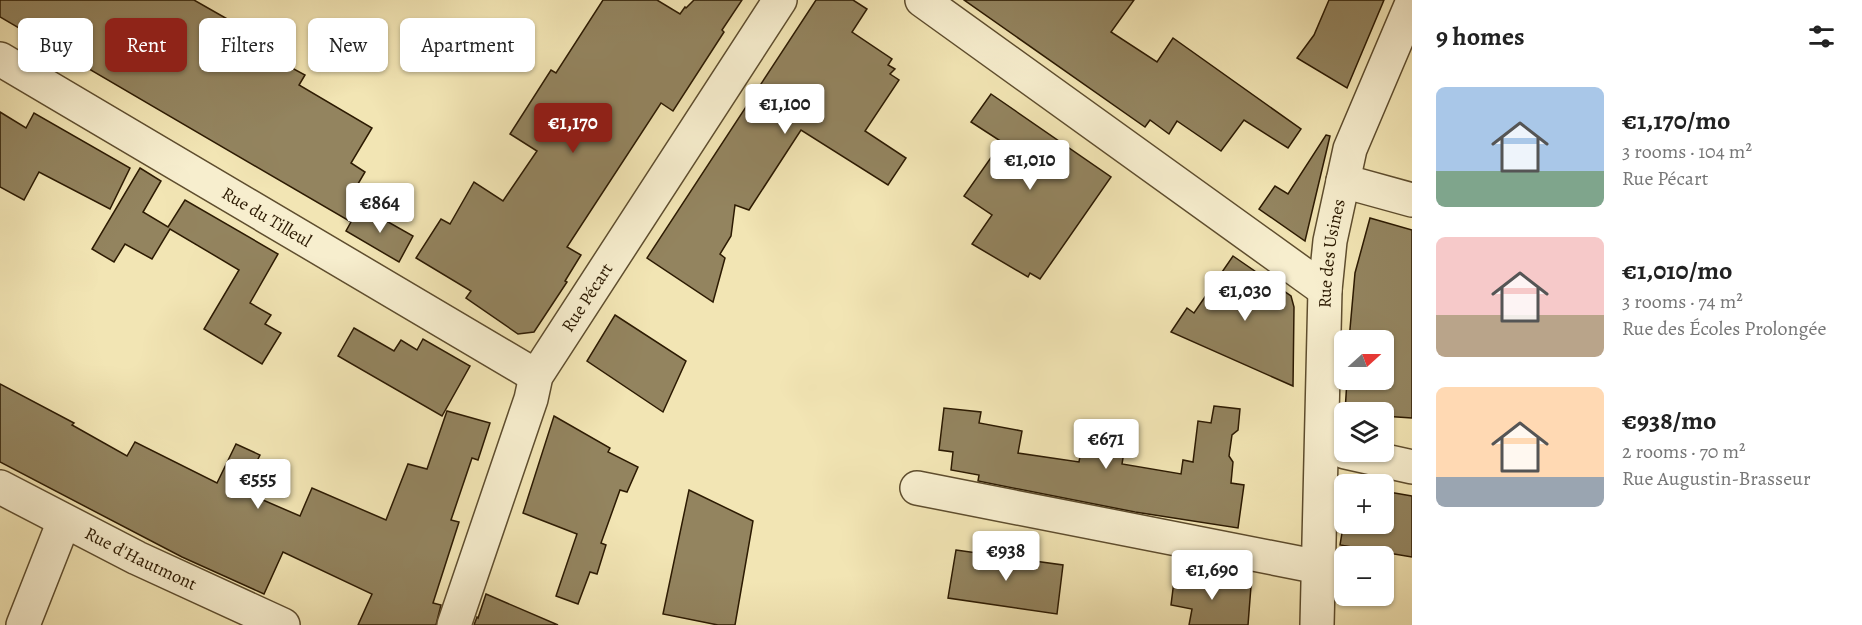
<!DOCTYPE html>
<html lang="en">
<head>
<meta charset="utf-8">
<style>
  :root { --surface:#fff; --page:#f6f6f6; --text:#222; --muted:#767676; --accent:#8f2418 }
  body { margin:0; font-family:Alegreya,serif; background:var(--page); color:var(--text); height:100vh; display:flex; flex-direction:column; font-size:22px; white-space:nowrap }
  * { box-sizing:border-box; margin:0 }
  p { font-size:20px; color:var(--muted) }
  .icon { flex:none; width:33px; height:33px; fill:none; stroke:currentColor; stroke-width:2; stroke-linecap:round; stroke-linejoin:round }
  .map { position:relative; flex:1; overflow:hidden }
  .side { display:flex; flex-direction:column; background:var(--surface); width:450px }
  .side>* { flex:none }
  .guide { position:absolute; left:18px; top:18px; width:570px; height:54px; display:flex; gap:12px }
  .needle { width:39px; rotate:69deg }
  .fabs { position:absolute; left:1334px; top:330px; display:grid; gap:12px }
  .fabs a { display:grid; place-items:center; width:60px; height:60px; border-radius:9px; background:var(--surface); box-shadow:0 2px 4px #0004; font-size:30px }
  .price { position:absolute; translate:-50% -51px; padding:0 14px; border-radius:6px; background:#fff; color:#222; font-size:20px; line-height:39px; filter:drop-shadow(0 2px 3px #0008) }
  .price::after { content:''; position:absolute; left:50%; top:36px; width:18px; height:14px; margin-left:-9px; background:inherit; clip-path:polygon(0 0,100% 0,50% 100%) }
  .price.active { background:var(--accent); color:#fff }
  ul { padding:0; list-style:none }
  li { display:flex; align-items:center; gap:18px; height:150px; padding:0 24px }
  li span { display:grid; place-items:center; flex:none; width:168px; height:120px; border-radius:9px; color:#555 }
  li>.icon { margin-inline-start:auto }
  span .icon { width:72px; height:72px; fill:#fffc; stroke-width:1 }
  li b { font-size:26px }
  h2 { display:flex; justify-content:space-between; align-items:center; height:72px; padding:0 24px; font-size:26px }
  .chip { padding:0 21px; border-radius:9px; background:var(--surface); box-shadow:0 2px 4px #0004; font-size:21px; line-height:54px }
  .chip.active { background:var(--accent); color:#fff }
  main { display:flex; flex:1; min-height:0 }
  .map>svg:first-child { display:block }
  .building { fill:#93845f; stroke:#2c1a02; stroke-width:1.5 }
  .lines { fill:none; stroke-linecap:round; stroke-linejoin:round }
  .minor-casing { stroke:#5e4d2e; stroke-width:36 }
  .minor { stroke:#f7eece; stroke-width:33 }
  .labels { text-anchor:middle; stroke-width:4.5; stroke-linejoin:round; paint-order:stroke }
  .street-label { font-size:18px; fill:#2c1a02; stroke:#f7eece }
</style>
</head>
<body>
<main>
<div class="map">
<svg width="1412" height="625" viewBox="0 0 1412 625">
  <rect width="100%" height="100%" fill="#f2e5b4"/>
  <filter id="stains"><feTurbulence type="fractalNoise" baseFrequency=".00333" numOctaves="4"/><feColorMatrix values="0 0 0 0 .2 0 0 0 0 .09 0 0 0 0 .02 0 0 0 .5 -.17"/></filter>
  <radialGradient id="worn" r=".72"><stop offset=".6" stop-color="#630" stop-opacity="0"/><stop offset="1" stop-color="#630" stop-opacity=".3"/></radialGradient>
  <g class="building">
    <polygon points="0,0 194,0 236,24 237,23 295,58 290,67 305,75 299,85 372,128 351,163 365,172 355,189 366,195 351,222 0,17"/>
    <polygon points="603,0 657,0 680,14 685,7 686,8 694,0 742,0 722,30 724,32 673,111 661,103 567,247 581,255 565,281 567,282 534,332 518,334 466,298 471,291 416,258 441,219 450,224 474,182 503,201 537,151 510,134 551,70 556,73"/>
    <polygon points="816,0 853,0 867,9 852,32 892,59 888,65 895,69 890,74 899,80 865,131 906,158 888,185 801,130 749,210 735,205 731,236 720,254 725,258 713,302 647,258"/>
    <polygon points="964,0 1134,0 1111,32 1157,62 1173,38 1301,129 1288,148 1244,120 1221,151 1177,121 1169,134 1150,120 1145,127"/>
    <polygon points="1329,0 1384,0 1347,88 1297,58 1314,35"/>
    <polygon points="991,94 1111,177 1040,279 1030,273 1028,277 972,244 992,215 964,196 1002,142 971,122"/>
    <polygon points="0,112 26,128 34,113 130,168 110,209 39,172 24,200 0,187"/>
    <polygon points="1326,135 1330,136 1305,241 1259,209 1275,186 1288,194"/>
    <polygon points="140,168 161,181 143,212 168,227 185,200 278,254 250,303 271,315 265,324 281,333 262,364 204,329 239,270 170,229 152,259 125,244 114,262 92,249"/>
    <polygon points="360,206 413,236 399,262 346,231"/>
    <polygon points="1370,218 1412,230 1412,418 1383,416 1383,412 1345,412 1347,380 1383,380 1383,340 1349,340 1355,273"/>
    <polygon points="1233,256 1291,296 1294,307 1293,386 1171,332 1187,308 1194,313"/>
    <polygon points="615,315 686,361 663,412 587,361"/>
    <polygon points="354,328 394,351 401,340 417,350 423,339 470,366 442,416 338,356"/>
    <polygon points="0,384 74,423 72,425 127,456 135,442 217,483 236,444 260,455 242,491 300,516 312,488 386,520 408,464 427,469 447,411 490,423 478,460 472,458 451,520 459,522 433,603 441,605 436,625 358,625 372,594 283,552 264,594 182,557 0,462"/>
    <polygon points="1214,406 1240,409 1238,430 1232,435 1229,456 1233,462 1231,483 1244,485 1238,528 1135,512 978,481 979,475 951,470 953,452 939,450 944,408 981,412 979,423 1022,431 1018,453 1079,462 1082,446 1098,449 1100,442 1125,446 1122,464 1181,474 1183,460 1193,462 1198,421 1211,423"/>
    <polygon points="554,416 610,448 608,452 638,467 627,492 620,490 601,543 606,545 597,574 590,572 578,604 556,596 577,534 523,513"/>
    <polygon points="1342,482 1352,484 1344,484 1344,521 1338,519"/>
    <polygon points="689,490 753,521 735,625 718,625 663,614"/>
    <polygon points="1383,491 1412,496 1412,557 1340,545 1344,521 1344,524 1383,524"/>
    <polygon points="956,550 1063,565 1057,614 948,598"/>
    <polygon points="1175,573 1251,586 1248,625 1189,625 1192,609 1171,605"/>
    <polygon points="486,594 558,625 474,625 477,617 478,618"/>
  </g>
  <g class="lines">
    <g class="minor-casing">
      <g id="minor">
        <polyline points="922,0 1325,290"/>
        <path id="s1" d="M 0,59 L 536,376"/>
        <polyline points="1343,181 1412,200"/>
        <polyline points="1345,452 1412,467"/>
        <path id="s2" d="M 0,487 L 137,558 L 283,625"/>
        <polyline points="917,488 1319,567"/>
        <polyline points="23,625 64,521"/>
        <path id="s3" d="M 454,625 L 531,399 L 536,376 L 780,0"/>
        <path id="s4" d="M 1317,625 L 1325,290 L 1330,241 L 1350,149 L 1412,3"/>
      </g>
    </g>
    <use href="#minor" class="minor"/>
  </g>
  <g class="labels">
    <g class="street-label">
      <text dy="6" stroke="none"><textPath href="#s1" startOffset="310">Rue du Tilleul</textPath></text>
      <text dy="6" stroke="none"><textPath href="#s4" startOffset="372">Rue des Usines</textPath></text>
      <text dy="6" stroke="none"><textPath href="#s3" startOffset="356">Rue Pécart</textPath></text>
      <text dy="6" stroke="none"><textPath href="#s2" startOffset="158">Rue d'Hautmont</textPath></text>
    </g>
  </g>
  <rect width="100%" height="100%" filter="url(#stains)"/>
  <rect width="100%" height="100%" fill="url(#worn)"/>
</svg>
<div class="fabs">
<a><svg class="needle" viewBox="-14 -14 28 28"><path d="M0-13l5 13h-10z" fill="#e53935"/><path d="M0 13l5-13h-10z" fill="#767676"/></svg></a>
<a><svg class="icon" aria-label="layers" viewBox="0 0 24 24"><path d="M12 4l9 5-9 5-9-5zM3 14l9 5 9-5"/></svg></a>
<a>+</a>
<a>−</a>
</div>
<b class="price" style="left:785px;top:135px">€1,100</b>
<b class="price active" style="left:573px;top:154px">€1,170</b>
<b class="price" style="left:1030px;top:191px">€1,010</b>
<b class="price" style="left:380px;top:234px">€864</b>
<b class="price" style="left:1245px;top:322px">€1,030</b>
<b class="price" style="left:1106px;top:470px">€671</b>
<b class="price" style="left:258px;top:510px">€555</b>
<b class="price" style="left:1006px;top:582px">€938</b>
<b class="price" style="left:1212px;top:601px">€1,690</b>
<div class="guide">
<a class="chip">Buy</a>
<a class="chip active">Rent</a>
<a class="chip">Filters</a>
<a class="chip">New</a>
<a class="chip">Apartment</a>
</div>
</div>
<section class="side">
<h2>9 homes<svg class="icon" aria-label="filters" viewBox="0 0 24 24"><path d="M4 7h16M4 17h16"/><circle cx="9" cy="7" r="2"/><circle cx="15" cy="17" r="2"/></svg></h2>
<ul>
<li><span style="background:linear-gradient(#a9c7e8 70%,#7fa58c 0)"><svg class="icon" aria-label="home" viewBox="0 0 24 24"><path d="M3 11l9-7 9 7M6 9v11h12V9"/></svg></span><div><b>€1,170/mo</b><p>3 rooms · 104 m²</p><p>Rue Pécart</p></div></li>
<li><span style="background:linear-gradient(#f6c9c9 65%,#b9a48a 0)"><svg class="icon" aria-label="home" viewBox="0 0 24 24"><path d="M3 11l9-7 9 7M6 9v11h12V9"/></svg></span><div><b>€1,010/mo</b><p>3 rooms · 74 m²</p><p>Rue des Écoles Prolongée</p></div></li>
<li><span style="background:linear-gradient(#ffd9b3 75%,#9aa5b1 0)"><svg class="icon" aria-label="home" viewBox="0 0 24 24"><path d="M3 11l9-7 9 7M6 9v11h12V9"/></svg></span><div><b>€938/mo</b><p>2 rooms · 70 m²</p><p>Rue Augustin-Brasseur</p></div></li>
</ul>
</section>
</main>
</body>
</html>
